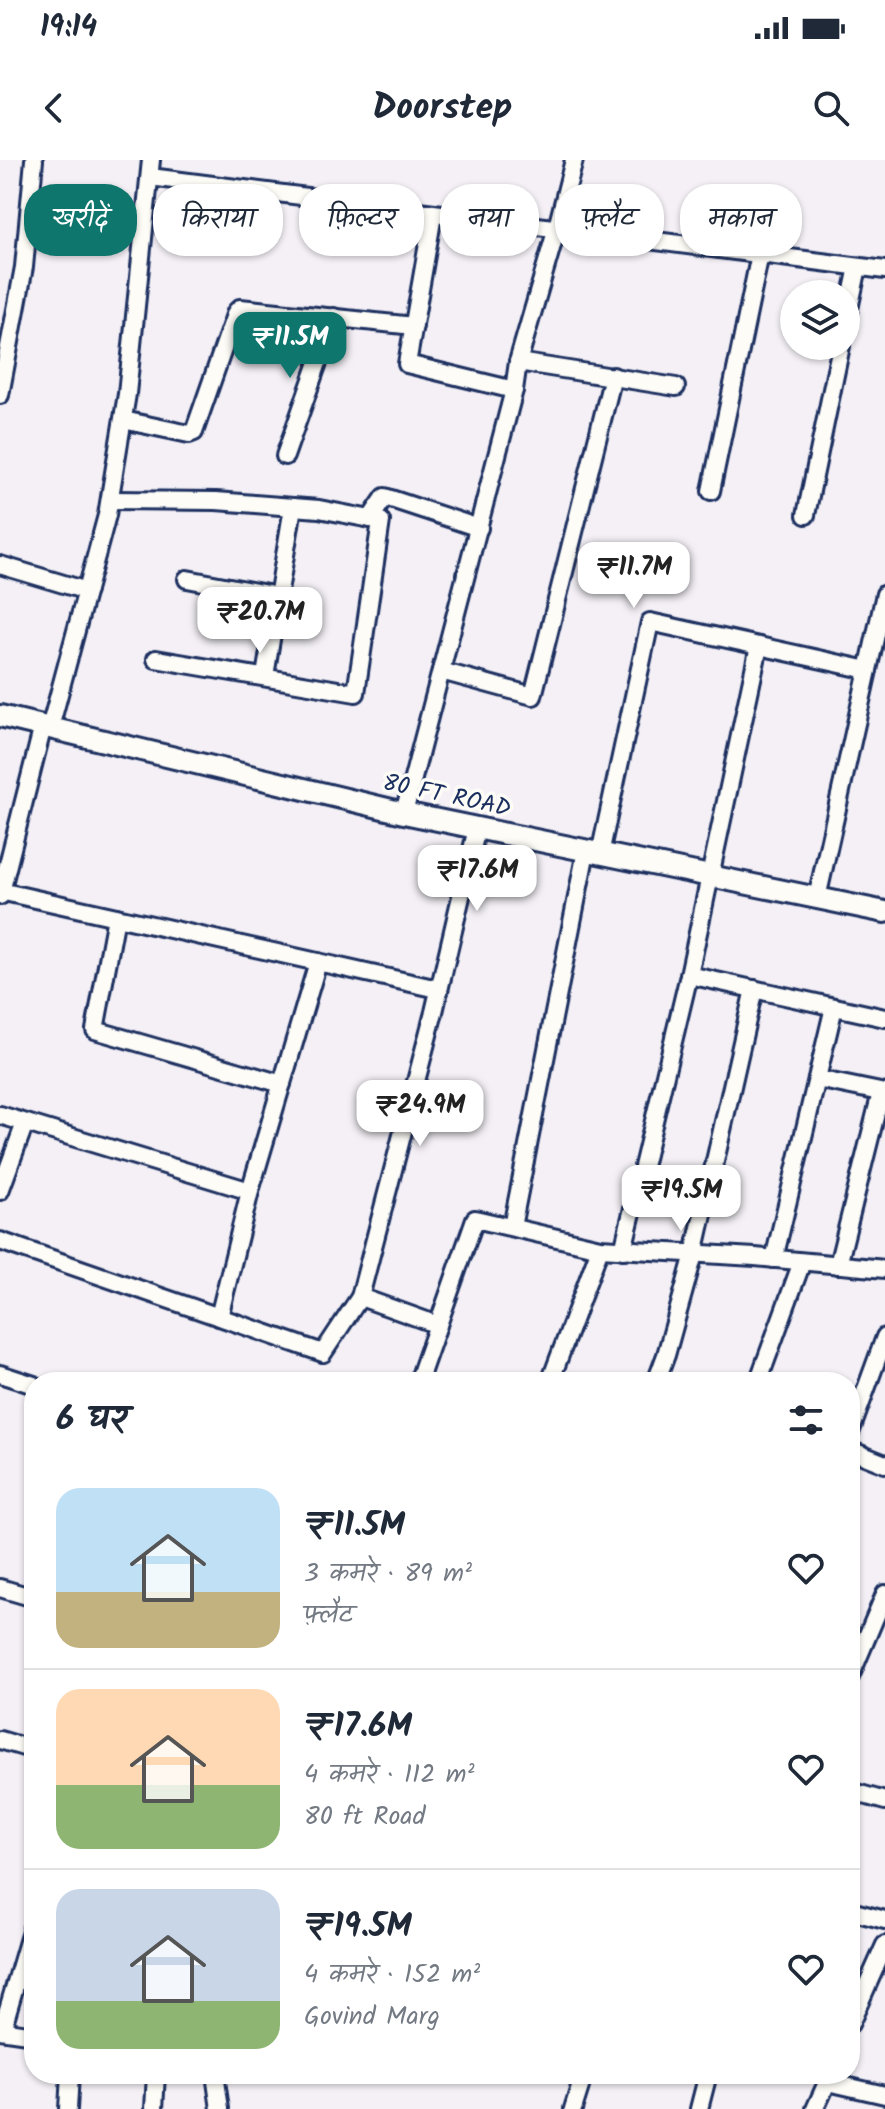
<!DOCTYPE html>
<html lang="hi">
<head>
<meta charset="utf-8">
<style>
  :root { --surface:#fff; --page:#f2f2f3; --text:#1f2937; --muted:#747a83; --line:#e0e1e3; --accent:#0f766e }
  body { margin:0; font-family:Kalam,"Playpen Sans Deva",sans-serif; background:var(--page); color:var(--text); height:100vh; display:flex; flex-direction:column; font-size:30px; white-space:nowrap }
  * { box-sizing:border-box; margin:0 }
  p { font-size:26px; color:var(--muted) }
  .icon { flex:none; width:44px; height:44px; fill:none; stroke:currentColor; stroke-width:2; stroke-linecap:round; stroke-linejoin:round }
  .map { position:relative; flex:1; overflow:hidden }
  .drawer { position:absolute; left:24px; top:1212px; width:836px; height:712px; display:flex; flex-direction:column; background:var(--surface); border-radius:32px; box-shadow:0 2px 6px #0004 }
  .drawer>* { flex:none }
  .banner { position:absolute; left:24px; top:24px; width:838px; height:72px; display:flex; gap:16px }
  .buttons { position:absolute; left:780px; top:120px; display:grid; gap:16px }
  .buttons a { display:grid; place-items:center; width:80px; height:80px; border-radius:50%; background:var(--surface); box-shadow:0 2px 6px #0004; font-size:40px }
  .price { position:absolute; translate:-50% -68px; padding:0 18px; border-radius:16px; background:#fff; color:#222; font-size:26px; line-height:52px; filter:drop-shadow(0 2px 4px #0008) }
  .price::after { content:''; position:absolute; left:50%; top:48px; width:24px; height:18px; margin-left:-12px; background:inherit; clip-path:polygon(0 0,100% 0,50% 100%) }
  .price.current { background:var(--accent); color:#fff }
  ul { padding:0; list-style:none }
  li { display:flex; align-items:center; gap:24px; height:200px; padding:0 32px }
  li+li { border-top:2px solid var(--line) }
  li span { display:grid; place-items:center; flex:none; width:224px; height:160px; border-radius:24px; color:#555 }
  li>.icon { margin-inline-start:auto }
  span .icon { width:96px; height:96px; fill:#fffc; stroke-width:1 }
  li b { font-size:34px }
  h2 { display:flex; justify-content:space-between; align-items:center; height:96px; padding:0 32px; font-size:34px }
  .pill { padding:0 28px; border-radius:32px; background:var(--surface); box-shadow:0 2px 6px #0004; font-size:28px; line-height:72px }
  .pill.current { background:var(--accent); color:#fff }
  .status { display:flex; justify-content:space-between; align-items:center; height:56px; padding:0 40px; background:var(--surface); direction:ltr }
  .status svg { height:22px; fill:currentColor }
  header { display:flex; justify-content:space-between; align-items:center; height:104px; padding:0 32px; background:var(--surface); font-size:36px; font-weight:700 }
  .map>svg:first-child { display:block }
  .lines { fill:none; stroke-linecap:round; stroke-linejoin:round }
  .minor-casing { stroke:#1b2f5e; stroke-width:22 }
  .tertiary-casing { stroke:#1b2f5e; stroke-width:26 }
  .minor { stroke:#fdfcf7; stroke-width:16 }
  .tertiary { stroke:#fdfcf7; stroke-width:20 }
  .labels { text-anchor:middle; stroke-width:7; stroke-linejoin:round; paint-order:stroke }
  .street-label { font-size:24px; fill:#1b2f5e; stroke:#fdfcf7 }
</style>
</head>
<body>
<div class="status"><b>19:14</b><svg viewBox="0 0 49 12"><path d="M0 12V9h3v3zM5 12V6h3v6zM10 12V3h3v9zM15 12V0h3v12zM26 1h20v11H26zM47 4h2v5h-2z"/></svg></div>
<header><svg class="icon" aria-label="back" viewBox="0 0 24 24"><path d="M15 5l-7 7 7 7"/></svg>Doorstep<svg class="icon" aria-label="search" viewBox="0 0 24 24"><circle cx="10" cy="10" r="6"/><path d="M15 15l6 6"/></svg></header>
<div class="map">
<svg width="885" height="1949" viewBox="0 0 885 1949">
  <rect width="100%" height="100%" fill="#f4f0f6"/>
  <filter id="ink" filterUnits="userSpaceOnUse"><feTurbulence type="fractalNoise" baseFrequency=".0125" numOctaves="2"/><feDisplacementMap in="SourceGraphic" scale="16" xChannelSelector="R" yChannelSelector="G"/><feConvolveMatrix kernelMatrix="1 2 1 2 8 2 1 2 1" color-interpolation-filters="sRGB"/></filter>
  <g filter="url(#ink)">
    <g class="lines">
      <g class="minor-casing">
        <g id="minor">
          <polyline points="150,17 885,110"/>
          <polyline points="433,55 407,204 514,230"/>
          <polyline points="846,163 858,107"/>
          <polyline points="518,202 676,227"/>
          <polyline points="0,235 24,107 34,0"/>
          <polyline points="123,260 189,274 194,272 236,152 240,148 414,166"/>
          <polyline points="285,296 334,157"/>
          <polyline points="711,331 760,94"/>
          <polyline points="110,340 216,341 319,349 381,361 356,533 156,499"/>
          <polyline points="806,355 841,186"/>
          <polyline points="370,359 385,337 479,368"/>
          <polyline points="0,405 87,431"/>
          <polyline points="187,419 278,436"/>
          <polyline points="441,511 533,536 613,216"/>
          <polyline points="265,516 293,347"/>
          <polyline points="50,568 107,355 127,234 151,0"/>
          <polyline points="404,653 514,230 518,202 557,68 574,0"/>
          <polyline points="600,694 650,462 868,510"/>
          <polyline points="0,731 438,829"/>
          <polyline points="0,736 43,566"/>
          <polyline points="817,738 885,434"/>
          <polyline points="116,757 95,870 282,924"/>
          <polyline points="689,815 885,858"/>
          <polyline points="817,919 885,933"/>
          <polyline points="0,955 250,1031"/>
          <polyline points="0,1031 25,963"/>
          <polyline points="512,1067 586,691"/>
          <polyline points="0,1081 323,1193 360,1137 434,852 477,668"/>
          <polyline points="623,1090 689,815 759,486"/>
          <polyline points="774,1099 834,847"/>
          <polyline points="838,1105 881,933"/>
          <polyline points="360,1137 438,1165"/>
          <polyline points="219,1157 250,1031 318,802"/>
          <polyline points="0,1214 34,1225"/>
          <polyline points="418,1222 475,1059 600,1088 755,1097 885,1109"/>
          <polyline points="550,1222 600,1088"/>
          <polyline points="656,1222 666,1195 694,1094 754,829"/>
          <polyline points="758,1222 802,1102"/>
          <polyline points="850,1273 885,1177"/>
          <polyline points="850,1290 885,1304"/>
          <polyline points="0,1428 34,1438"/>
          <polyline points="850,1517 885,1434"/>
          <polyline points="0,1580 34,1590"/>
          <polyline points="850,1631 885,1641"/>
          <polyline points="850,1751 885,1760"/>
          <polyline points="850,1864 885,1785"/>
          <polyline points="0,1870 34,1875"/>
          <polyline points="2,1870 34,1761"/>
          <polyline points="215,1914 220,1949"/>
          <polyline points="828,1922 885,1935"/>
          <polyline points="68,1949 70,1914"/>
          <polyline points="154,1949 156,1914"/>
          <polyline points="573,1949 584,1914"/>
          <polyline points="699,1949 708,1914"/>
          <polyline points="815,1949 831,1914"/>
        </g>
      </g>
      <g class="tertiary-casing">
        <polyline id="tertiary" points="0,556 404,653 885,752"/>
      </g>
      <use href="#minor" class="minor"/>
      <use href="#tertiary" class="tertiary"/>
    </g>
  </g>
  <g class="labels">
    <g class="street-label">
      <text transform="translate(447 635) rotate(12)" y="8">80 FT ROAD</text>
    </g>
  </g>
</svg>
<div class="buttons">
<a><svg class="icon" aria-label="layers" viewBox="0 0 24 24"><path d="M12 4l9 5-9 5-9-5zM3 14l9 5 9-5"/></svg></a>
</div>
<b class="price current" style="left:290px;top:220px">₹11.5M</b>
<b class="price" style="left:634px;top:450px">₹11.7M</b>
<b class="price" style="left:260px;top:495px">₹20.7M</b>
<b class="price" style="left:477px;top:753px">₹17.6M</b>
<b class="price" style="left:420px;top:988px">₹24.9M</b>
<b class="price" style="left:681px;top:1073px">₹19.5M</b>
<div class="banner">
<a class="pill current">खरीदें</a>
<a class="pill">किराया</a>
<a class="pill">फ़िल्टर</a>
<a class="pill">नया</a>
<a class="pill">फ़्लैट</a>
<a class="pill">मकान</a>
</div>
<section class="drawer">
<h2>6 घर<svg class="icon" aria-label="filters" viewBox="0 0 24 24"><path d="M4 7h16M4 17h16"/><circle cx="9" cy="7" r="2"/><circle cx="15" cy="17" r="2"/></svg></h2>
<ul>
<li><span style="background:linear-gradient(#bfe0f5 65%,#c2b280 0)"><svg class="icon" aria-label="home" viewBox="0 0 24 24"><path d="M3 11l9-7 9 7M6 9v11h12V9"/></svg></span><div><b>₹11.5M</b><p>3 कमरे · 89 m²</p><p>फ़्लैट</p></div><svg class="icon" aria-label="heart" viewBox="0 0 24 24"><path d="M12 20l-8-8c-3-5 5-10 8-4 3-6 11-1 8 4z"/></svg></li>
<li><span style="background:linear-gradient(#ffd9b3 60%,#8fb573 0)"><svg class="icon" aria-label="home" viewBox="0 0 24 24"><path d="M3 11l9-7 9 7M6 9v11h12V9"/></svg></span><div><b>₹17.6M</b><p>4 कमरे · 112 m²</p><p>80 ft Road</p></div><svg class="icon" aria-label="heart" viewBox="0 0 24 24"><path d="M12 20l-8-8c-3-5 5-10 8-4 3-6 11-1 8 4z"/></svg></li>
<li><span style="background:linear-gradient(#c9d6e8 70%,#8fb573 0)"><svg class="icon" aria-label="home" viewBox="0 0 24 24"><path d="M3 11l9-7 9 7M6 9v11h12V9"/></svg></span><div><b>₹19.5M</b><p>4 कमरे · 152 m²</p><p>Govind Marg</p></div><svg class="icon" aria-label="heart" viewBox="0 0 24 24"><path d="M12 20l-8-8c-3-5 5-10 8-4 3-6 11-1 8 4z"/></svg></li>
</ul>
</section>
</div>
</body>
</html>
